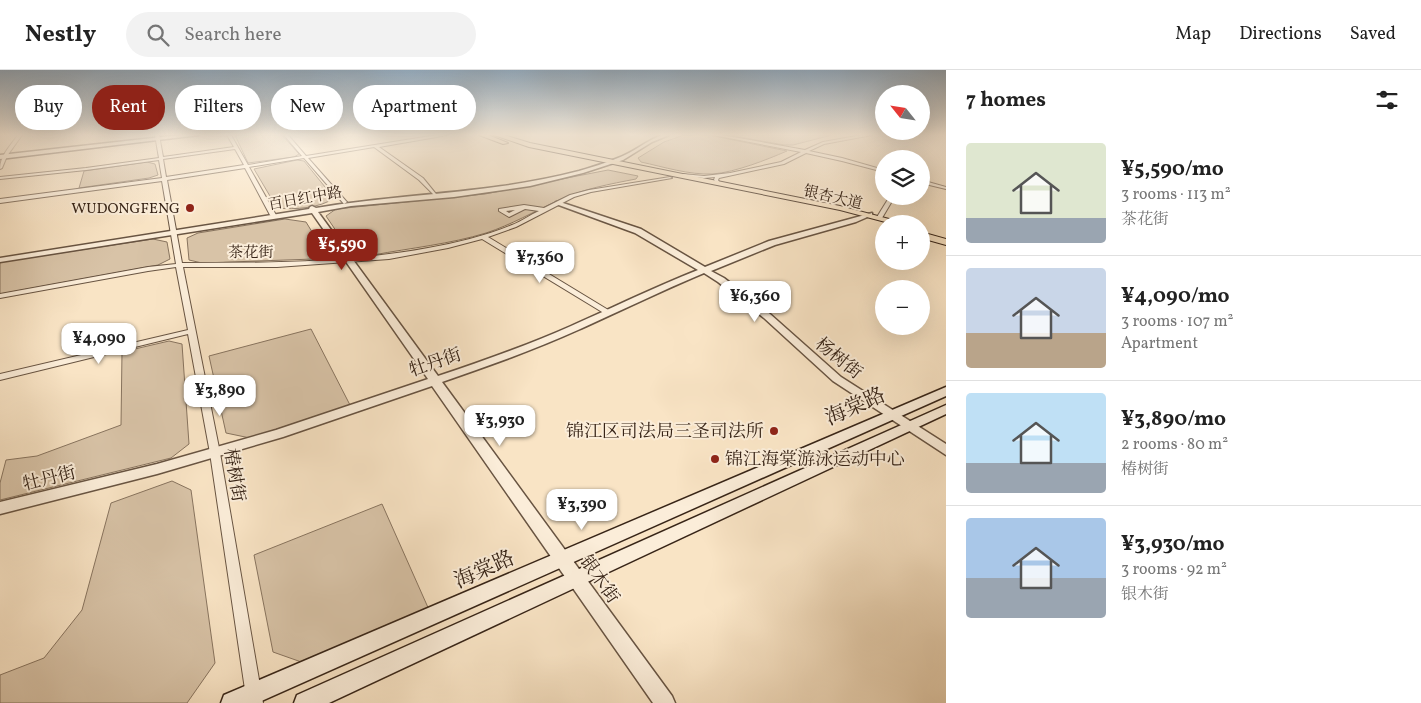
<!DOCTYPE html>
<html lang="en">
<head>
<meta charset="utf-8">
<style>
  :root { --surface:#fff; --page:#f2f2f2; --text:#222; --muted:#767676; --line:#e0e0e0; --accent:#8f2418 }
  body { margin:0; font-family:Vollkorn,"Noto Serif SC",serif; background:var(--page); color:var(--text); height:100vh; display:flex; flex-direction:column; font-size:19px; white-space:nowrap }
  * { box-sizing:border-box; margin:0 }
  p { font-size:16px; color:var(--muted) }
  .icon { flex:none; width:28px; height:28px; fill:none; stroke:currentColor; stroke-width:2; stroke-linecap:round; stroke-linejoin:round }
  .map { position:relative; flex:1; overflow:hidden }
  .sheet { display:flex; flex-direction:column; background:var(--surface); width:475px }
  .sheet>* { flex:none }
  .hud { position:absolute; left:15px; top:15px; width:475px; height:45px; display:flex; gap:10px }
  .needle { width:32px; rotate:300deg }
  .tools { position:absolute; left:875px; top:15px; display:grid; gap:10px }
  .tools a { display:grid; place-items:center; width:55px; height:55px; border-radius:50%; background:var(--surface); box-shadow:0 5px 20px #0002; font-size:25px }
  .price { position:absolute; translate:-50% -42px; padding:0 11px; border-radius:10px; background:#fff; color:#222; font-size:16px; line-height:32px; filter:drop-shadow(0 1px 2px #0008) }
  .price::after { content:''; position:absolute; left:50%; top:30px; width:15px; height:11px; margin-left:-8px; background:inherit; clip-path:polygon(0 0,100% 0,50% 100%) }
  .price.current { background:var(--accent); color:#fff }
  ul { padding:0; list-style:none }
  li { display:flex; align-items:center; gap:15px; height:125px; padding:0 20px }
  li+li { border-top:1px solid var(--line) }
  li span { display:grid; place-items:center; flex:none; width:140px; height:100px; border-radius:5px; color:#555 }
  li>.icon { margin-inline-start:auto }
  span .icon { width:60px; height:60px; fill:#fffc; stroke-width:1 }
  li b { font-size:21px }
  h2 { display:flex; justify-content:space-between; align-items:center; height:60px; padding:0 20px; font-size:21px }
  .pill { padding:0 18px; border-radius:22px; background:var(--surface); box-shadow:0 5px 20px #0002; font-size:18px; line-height:45px }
  .pill.current { background:var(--accent); color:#fff }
  header { display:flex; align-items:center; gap:30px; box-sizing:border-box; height:70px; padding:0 25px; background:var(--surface); border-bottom:1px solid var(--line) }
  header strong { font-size:24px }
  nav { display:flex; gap:28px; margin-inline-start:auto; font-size:18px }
  .search { width:350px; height:45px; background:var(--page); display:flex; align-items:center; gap:12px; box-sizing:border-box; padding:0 18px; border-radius:28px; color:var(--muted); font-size:19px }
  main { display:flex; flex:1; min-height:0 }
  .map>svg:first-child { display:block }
  .green { fill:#d8c3a7; stroke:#88745f }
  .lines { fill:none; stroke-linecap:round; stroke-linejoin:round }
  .minor-casing { stroke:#685442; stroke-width:2 }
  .tertiary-casing { stroke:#685442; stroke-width:3 }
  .secondary-casing { stroke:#372417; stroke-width:3 }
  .primary-casing { stroke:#372417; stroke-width:2 }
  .minor { fill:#fbedd9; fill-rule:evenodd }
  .tertiary { fill:#fbedd9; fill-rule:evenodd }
  .secondary { fill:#fbedd9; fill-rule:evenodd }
  .primary { fill:#f9e4c5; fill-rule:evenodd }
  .poi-dot { fill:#8f2418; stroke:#fbedd9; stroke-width:2 }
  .labels { text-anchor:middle; stroke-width:4; stroke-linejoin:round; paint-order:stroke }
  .far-street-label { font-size:15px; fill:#372417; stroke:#fbedd9 }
  .far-poi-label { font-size:15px; fill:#372417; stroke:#fbedd9; text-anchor:end }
  .street-label { font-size:18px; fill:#372417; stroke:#fbedd9 }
  .poi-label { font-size:18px; fill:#372417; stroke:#fbedd9; text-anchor:end }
  .near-street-label { font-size:21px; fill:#372417; stroke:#fbedd9 }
</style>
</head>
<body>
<header>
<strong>Nestly</strong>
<div class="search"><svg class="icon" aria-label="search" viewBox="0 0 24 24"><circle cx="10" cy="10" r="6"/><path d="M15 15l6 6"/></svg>Search here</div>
<nav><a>Map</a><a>Directions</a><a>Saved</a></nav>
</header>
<main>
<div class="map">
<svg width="946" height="633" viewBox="0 0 946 633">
  <rect width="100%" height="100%" fill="#f9e4c5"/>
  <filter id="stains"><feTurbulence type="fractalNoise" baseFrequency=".004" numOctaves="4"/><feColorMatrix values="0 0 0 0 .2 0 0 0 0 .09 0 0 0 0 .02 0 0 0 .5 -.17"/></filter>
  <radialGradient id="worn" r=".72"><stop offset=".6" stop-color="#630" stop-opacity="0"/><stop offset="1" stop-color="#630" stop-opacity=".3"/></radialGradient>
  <g class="green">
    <polygon points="235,65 282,65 299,84 294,87 248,93"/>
    <path d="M 684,65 L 709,65 L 787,81 C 766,90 736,102 713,104 C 689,105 664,97 641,92 L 638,88 L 664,72 Z"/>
    <polygon points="728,65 832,65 793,75 784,75"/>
    <path d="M 297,90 L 304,91 L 334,128 C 321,138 294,140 277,138 L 254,99 Z"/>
    <polygon points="147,92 155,94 158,105 149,108 79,118 84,101"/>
    <path d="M 608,100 L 638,106 L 636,109 C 610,114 583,119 559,130 C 535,141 511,155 486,163 C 450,174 411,178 373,185 L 362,186 L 351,183 L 326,146 L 336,139 L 485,124 Z"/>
    <polygon points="285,149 306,152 325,183 314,189 202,193 189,190 187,168 198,163"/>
    <polygon points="153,169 167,172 170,189 158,195 0,224 0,192"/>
    <polygon points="311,259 350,335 250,368 226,363 209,286"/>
    <polygon points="169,271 182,274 189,374 171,388 0,430 0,413 6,390 37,386 121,355 122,282"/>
    <polygon points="172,411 191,420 215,593 187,633 0,633 0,605 44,588 82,540 111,433"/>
    <polygon points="382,434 430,542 307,594 273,582 254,485"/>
  </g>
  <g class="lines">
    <g class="minor-casing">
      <g id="minor">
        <path d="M 18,65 L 22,65 L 7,86 L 2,98 L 0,99 C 0,86 10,76 18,65 Z"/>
        <path d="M 155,65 L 159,65 L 163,87 L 234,77 L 227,65 L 231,65 L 248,95 L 302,86 L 284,65 L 288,65 L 306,86 L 437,65 L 448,65 L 379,77 L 423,108 L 436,124 L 434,125 L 419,110 L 374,77 L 308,88 L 346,131 L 347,132 L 344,134 L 304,88 L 249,97 L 276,145 L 273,147 L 270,145 L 245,98 L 167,110 L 182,193 C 264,193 347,193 428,178 C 456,173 486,166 512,155 C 522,151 530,145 539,141 L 525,139 L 509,147 L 499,141 L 499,139 L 524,135 L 544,138 L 570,125 L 589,120 L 670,107 L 672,108 L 591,122 L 574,127 L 516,157 L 488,167 L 610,241 L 611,243 L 607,245 L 482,169 L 448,178 L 389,189 L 277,197 L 183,197 L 220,383 L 263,633 L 247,633 L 210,383 L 188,264 L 0,310 L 0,304 L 188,260 L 176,197 L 148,201 L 0,228 L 0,224 L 148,197 L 176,194 L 162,111 L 0,133 L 0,129 L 162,108 L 159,90 L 86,100 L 0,109 L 0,107 L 86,98 L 159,88 ZM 235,79 L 244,95 L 166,107 L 163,89 ZM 515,140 L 509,143 L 506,141 Z"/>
        <polygon points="713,65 722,65 805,80 823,72 862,65 872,65 824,74 809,81 842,88 884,100 884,102 842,91 806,83 784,94 719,108 718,110 720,113 718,114 714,110 715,107 704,108 681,106 681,105 683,104 704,106 730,103 781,92 801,82"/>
        <polygon points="921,110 946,117 946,119 921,113"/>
        <polygon points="890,126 895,126 882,148 878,148 877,147"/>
      </g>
    </g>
    <g class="tertiary-casing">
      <path id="tertiary" d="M 662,65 L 669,65 L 652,72 L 623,90 L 583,103 L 530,116 L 454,127 L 351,136 L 318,142 L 438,306 C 483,291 528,275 571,256 C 614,237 655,217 698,200 L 635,163 L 556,134 L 556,132 L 560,132 L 641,159 L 705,197 L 769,171 L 872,143 L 872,145 L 856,152 L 775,175 L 711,201 L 724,208 L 770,244 L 841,307 L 946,374 L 946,385 L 833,311 L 764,248 L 718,212 L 704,203 C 661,221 620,241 578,260 C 534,280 488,296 442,312 L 672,626 L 675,633 L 653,633 L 432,316 L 283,367 L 157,404 L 0,444 L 0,432 L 157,394 L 276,360 L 428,309 L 312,143 L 0,192 L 0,188 L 309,139 L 310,137 L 312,136 L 316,138 C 403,123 492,124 579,101 C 592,97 606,93 618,88 C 634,82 646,71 662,65 Z"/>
    </g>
    <g class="secondary-casing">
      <g id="secondary">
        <polygon points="180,65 199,65 0,89 0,85"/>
        <polygon points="946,317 946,326 257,633 221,633 224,625"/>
        <polygon points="946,335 946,344 329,633 294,633 297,625"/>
      </g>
    </g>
    <g class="primary-casing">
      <g id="primary">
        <polygon points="479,65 488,65 508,73 503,74"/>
        <polygon points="494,65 504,65 530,73 840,136 908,154 893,154 840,140 529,77"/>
        <polygon points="921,162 946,169 946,175 921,168"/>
      </g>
    </g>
    <use href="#minor" class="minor"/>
    <use href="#tertiary" class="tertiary"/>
    <use href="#secondary" class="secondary"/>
    <use href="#primary" class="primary"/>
  </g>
  <linearGradient id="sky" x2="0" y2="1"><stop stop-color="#94adc2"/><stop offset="0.42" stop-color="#fcf3e5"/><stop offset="1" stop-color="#fcf3e5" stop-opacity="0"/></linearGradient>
  <rect width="946" height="154" fill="url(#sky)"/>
  <g class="poi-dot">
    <circle cx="190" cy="138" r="5"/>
    <circle cx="774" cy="361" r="5"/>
    <circle cx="715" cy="389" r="5"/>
  </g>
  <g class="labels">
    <g class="far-street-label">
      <text transform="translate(833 127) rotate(13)" y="5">银杏大道</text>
      <text transform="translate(305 128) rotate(-10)" y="5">百日红中路</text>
      <text x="251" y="187">茶花街</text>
    </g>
    <g class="far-poi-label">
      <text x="180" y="143">WUDONGFENG</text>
    </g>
    <g class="street-label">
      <text transform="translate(839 288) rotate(39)" y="6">杨树街</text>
      <text transform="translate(435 292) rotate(-19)" y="6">牡丹街</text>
      <text transform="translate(235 405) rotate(81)" y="6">椿树街</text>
      <text transform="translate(49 408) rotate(-14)" y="6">牡丹街</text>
      <text transform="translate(600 509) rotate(55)" y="6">银木街</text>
    </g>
    <g class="poi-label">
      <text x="764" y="367">锦江区司法局三圣司法所</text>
      <text x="725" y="395" text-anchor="start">锦江海棠游泳运动中心</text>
    </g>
    <g class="near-street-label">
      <text transform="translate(855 336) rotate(-24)" y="7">海棠路</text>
      <text transform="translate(484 499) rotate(-24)" y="7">海棠路</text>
    </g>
  </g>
  <rect width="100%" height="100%" filter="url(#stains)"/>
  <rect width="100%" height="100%" fill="url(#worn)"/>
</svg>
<div class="tools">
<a><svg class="needle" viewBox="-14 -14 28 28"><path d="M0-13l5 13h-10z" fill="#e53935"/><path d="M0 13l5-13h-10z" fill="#767676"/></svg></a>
<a><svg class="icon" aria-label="layers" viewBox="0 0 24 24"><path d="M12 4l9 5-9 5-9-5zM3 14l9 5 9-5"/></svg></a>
<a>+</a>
<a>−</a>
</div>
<b class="price current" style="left:342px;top:201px">¥5,590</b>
<b class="price" style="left:540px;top:214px">¥7,360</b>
<b class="price" style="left:755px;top:253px">¥6,360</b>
<b class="price" style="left:99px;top:295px">¥4,090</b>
<b class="price" style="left:220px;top:347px">¥3,890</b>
<b class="price" style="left:500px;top:377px">¥3,930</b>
<b class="price" style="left:582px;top:461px">¥3,390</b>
<div class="hud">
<a class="pill">Buy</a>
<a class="pill current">Rent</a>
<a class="pill">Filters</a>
<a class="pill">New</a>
<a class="pill">Apartment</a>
</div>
</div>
<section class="sheet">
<h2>7 homes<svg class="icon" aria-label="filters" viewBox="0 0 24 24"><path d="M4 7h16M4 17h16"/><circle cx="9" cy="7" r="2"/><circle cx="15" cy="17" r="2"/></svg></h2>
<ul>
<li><span style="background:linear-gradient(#dfe7d0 75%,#9aa5b1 0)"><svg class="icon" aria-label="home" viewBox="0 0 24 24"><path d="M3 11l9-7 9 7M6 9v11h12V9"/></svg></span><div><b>¥5,590/mo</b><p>3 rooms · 113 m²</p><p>茶花街</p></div></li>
<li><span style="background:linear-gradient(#c9d6e8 65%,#b9a48a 0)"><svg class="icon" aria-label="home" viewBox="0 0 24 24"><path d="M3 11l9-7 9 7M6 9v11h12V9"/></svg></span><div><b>¥4,090/mo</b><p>3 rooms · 107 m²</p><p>Apartment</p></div></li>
<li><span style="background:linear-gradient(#bfe0f5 70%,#9aa5b1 0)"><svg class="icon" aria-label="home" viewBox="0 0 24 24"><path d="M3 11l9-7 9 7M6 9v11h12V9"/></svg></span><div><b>¥3,890/mo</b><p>2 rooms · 80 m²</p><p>椿树街</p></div></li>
<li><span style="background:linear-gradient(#a9c7e8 60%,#9aa5b1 0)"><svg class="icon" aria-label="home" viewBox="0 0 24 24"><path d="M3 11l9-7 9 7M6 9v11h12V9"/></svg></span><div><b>¥3,930/mo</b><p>3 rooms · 92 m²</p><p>银木街</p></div></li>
</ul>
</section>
</main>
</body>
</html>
